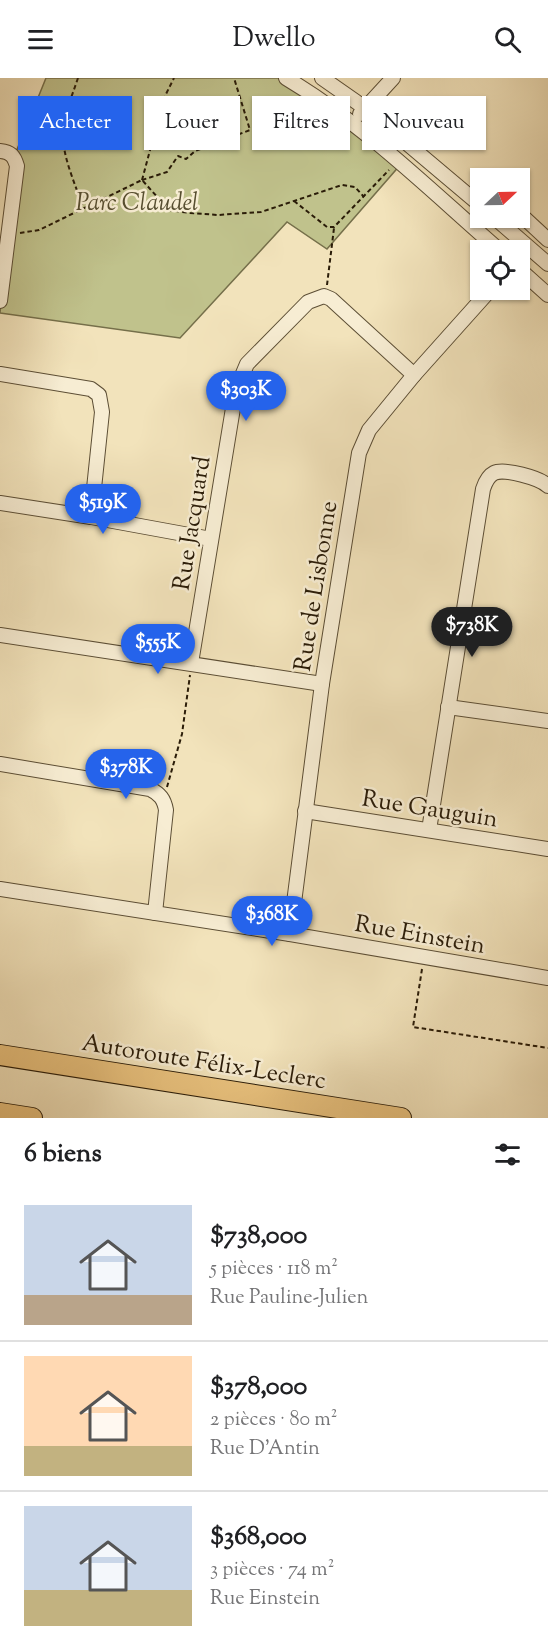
<!DOCTYPE html>
<html lang="fr">
<head>
<meta charset="utf-8">
<style>
  :root { --surface:#fff; --page:#f6f6f6; --text:#202124; --muted:#757577; --line:#e0e0e0; --accent:#2563eb }
  body { margin:0; font-family:"Sorts Mill Goudy",serif; background:var(--page); color:var(--text); height:100vh; display:flex; flex-direction:column; font-size:22px; white-space:nowrap }
  * { box-sizing:border-box; margin:0 }
  p { font-size:20px; color:var(--muted) }
  .icon { flex:none; width:33px; height:33px; fill:none; stroke:currentColor; stroke-width:2; stroke-linecap:round; stroke-linejoin:round }
  .map { position:relative; height:1040px; overflow:hidden }
  .drawer { display:flex; flex-direction:column; background:var(--surface); flex:1 }
  .drawer>* { flex:none }
  .guide { position:absolute; left:18px; top:18px; width:513px; height:54px; display:flex; gap:12px }
  .needle { width:39px; rotate:68deg }
  .buttons { position:absolute; left:470px; top:90px; display:grid; gap:12px }
  .buttons a { display:grid; place-items:center; width:60px; height:60px; border-radius:0px; background:var(--surface); box-shadow:0 2px 4px #0004; font-size:30px }
  .price { position:absolute; translate:-50% -51px; padding:0 14px; border-radius:21px; background:var(--accent); color:#fff; font-size:20px; line-height:39px; filter:drop-shadow(0 2px 3px #0008) }
  .price::after { content:''; position:absolute; left:50%; top:36px; width:18px; height:14px; margin-left:-9px; background:inherit; clip-path:polygon(0 0,100% 0,50% 100%) }
  .price.current { background:#222; color:#fff }
  ul { padding:0; list-style:none }
  li { display:flex; align-items:center; gap:18px; height:150px; padding:0 24px }
  li+li { border-top:2px solid var(--line) }
  li span { display:grid; place-items:center; flex:none; width:168px; height:120px; border-radius:0px; color:#555 }
  li>.icon { margin-inline-start:auto }
  span .icon { width:72px; height:72px; fill:#fffc; stroke-width:1 }
  li b { font-size:26px }
  h2 { display:flex; justify-content:space-between; align-items:center; height:72px; padding:0 24px; font-size:26px }
  .tag { padding:0 21px; border-radius:0px; background:var(--surface); box-shadow:0 2px 4px #0004; font-size:21px; line-height:54px }
  .tag.current { background:var(--accent); color:#fff }
  header { display:flex; justify-content:space-between; align-items:center; height:78px; padding:0 24px; background:var(--surface); font-size:27px; font-weight:600 }
  .map>svg:first-child { display:block }
  .green { fill:#c0c28c; stroke:#756f4a; stroke-width:1.5 }
  .lines { fill:none; stroke-linecap:round; stroke-linejoin:round }
  .minor-casing { stroke:#5c4e35; stroke-width:16 }
  .highway-casing { stroke:#2a1c08; stroke-width:22 }
  .path { stroke:#2a1c08; stroke-width:2; stroke-dasharray:4.5 3; stroke-linecap:butt }
  .minor { stroke:#f7edd3; stroke-width:14 }
  .highway { stroke:#e9c27e; stroke-width:20 }
  .labels { text-anchor:middle; stroke-width:5; stroke-linejoin:round; paint-order:stroke }
  .park-label { font-size:24px; font-style:italic; fill:#574e30; stroke:#f7edd3 }
  .street-label { font-size:24px; fill:#2a1c08; stroke:#f7edd3 }
</style>
</head>
<body>
<header><svg class="icon" aria-label="menu" viewBox="0 0 24 24"><path d="M4 6h16M4 12h16M4 18h16"/></svg>Dwello<svg class="icon" aria-label="search" viewBox="0 0 24 24"><circle cx="10" cy="10" r="6"/><path d="M15 15l6 6"/></svg></header>
<div class="map">
<svg width="548" height="1040" viewBox="0 0 548 1040">
  <rect width="100%" height="100%" fill="#f2e3bb"/>
  <filter id="stains"><feTurbulence type="fractalNoise" baseFrequency=".00333" numOctaves="4"/><feColorMatrix values="0 0 0 0 .2 0 0 0 0 .09 0 0 0 0 .02 0 0 0 .5 -.17"/></filter>
  <radialGradient id="worn" r=".72"><stop offset=".6" stop-color="#630" stop-opacity="0"/><stop offset="1" stop-color="#630" stop-opacity=".3"/></radialGradient>
  <polygon class="green" points="46,0 286,0 401,86 327,171 287,144 180,260 0,235 14,79"/>
  <g class="lines">
    <g class="minor-casing">
      <g id="minor">
        <path d="M 286,0 C 365,47 430,112 499,172"/>
        <polyline points="322,0 365,30 480,127"/>
        <polyline points="360,36 393,0"/>
        <path d="M 0,73 C 11,74 14,78 17,88 L 0,223"/>
        <polyline points="519,135 548,162"/>
        <polyline points="495,140 548,186"/>
        <polyline points="519,191 548,217"/>
        <polyline points="0,296 91,311 99,317 102,334 91,439"/>
        <polyline points="0,425 91,439 211,461"/>
        <polyline points="0,557 322,606"/>
        <polyline points="191,585 236,312 247,286 308,224 324,218 331,221 414,297"/>
        <polyline points="448,629 548,643"/>
        <path d="M 0,686 L 150,711 C 160,716 164,721 166,732 L 155,835"/>
        <polyline points="305,733 548,771"/>
        <path d="M 429,752 L 483,411 C 485,405 488,398 494,395 C 504,390 540,400 548,408"/>
        <polyline points="0,811 290,856 548,900"/>
        <polyline points="290,856 322,606 359,375 369,352 414,297 490,212"/>
      </g>
    </g>
    <g class="highway-casing">
      <g id="highway">
        <polyline points="0,977 401,1040"/>
        <polyline points="0,1035 32,1040"/>
      </g>
    </g>
    <g class="path">
      <path d="M 78,0 C 72,18 64,36 63,55 C 62,78 76,108 83,129"/>
      <polyline points="142,102 167,94 178,78 186,81 195,73 250,52 234,0"/>
      <polyline points="142,102 164,20 174,0"/>
      <polyline points="294,123 327,149 334,149 389,92"/>
      <polyline points="20,155 39,152 142,102 169,132 190,135 218,137 261,134 342,107 355,109 364,119"/>
      <polyline points="327,207 334,150"/>
      <polyline points="167,709 182,656 190,597"/>
      <polyline points="422,891 413,949 548,970"/>
    </g>
    <use href="#minor" class="minor"/>
    <use href="#highway" class="highway"/>
  </g>
  <g class="labels">
    <g class="park-label">
      <text x="137" y="132">Parc Claudel</text>
    </g>
    <g class="street-label">
      <text transform="translate(191 445) rotate(-81)" y="8">Rue Jacquard</text>
      <text transform="translate(315 508) rotate(-81)" y="8">Rue de Lisbonne</text>
      <text transform="translate(430 730) rotate(9)" y="8">Rue Gauguin</text>
      <text transform="translate(420 856) rotate(10)" y="8">Rue Einstein</text>
      <text transform="translate(204 983) rotate(9)" y="8">Autoroute Félix-Leclerc</text>
    </g>
  </g>
  <rect width="100%" height="100%" filter="url(#stains)"/>
  <rect width="100%" height="100%" fill="url(#worn)"/>
</svg>
<div class="buttons">
<a><svg class="needle" viewBox="-14 -14 28 28"><path d="M0-13l5 13h-10z" fill="#e53935"/><path d="M0 13l5-13h-10z" fill="#757577"/></svg></a>
<a><svg class="icon" aria-label="locate" viewBox="0 0 24 24"><circle cx="12" cy="12" r="6"/><path d="M12 2v4M12 18v4M2 12h4M18 12h4"/></svg></a>
</div>
<b class="price" style="left:246px;top:344px">$303K</b>
<b class="price" style="left:103px;top:457px">$519K</b>
<b class="price current" style="left:472px;top:580px">$738K</b>
<b class="price" style="left:158px;top:597px">$555K</b>
<b class="price" style="left:126px;top:722px">$378K</b>
<b class="price" style="left:272px;top:869px">$368K</b>
<div class="guide">
<a class="tag current">Acheter</a>
<a class="tag">Louer</a>
<a class="tag">Filtres</a>
<a class="tag">Nouveau</a>
</div>
</div>
<section class="drawer">
<h2>6 biens<svg class="icon" aria-label="filters" viewBox="0 0 24 24"><path d="M4 7h16M4 17h16"/><circle cx="9" cy="7" r="2"/><circle cx="15" cy="17" r="2"/></svg></h2>
<ul>
<li><span style="background:linear-gradient(#c9d6e8 75%,#b9a48a 0)"><svg class="icon" aria-label="home" viewBox="0 0 24 24"><path d="M3 11l9-7 9 7M6 9v11h12V9"/></svg></span><div><b>$738,000</b><p>5 pièces · 118 m²</p><p>Rue Pauline-Julien</p></div></li>
<li><span style="background:linear-gradient(#ffd9b3 75%,#c2b280 0)"><svg class="icon" aria-label="home" viewBox="0 0 24 24"><path d="M3 11l9-7 9 7M6 9v11h12V9"/></svg></span><div><b>$378,000</b><p>2 pièces · 80 m²</p><p>Rue D'Antin</p></div></li>
<li><span style="background:linear-gradient(#c9d6e8 70%,#c2b280 0)"><svg class="icon" aria-label="home" viewBox="0 0 24 24"><path d="M3 11l9-7 9 7M6 9v11h12V9"/></svg></span><div><b>$368,000</b><p>3 pièces · 74 m²</p><p>Rue Einstein</p></div></li>
</ul>
</section>
</body>
</html>
